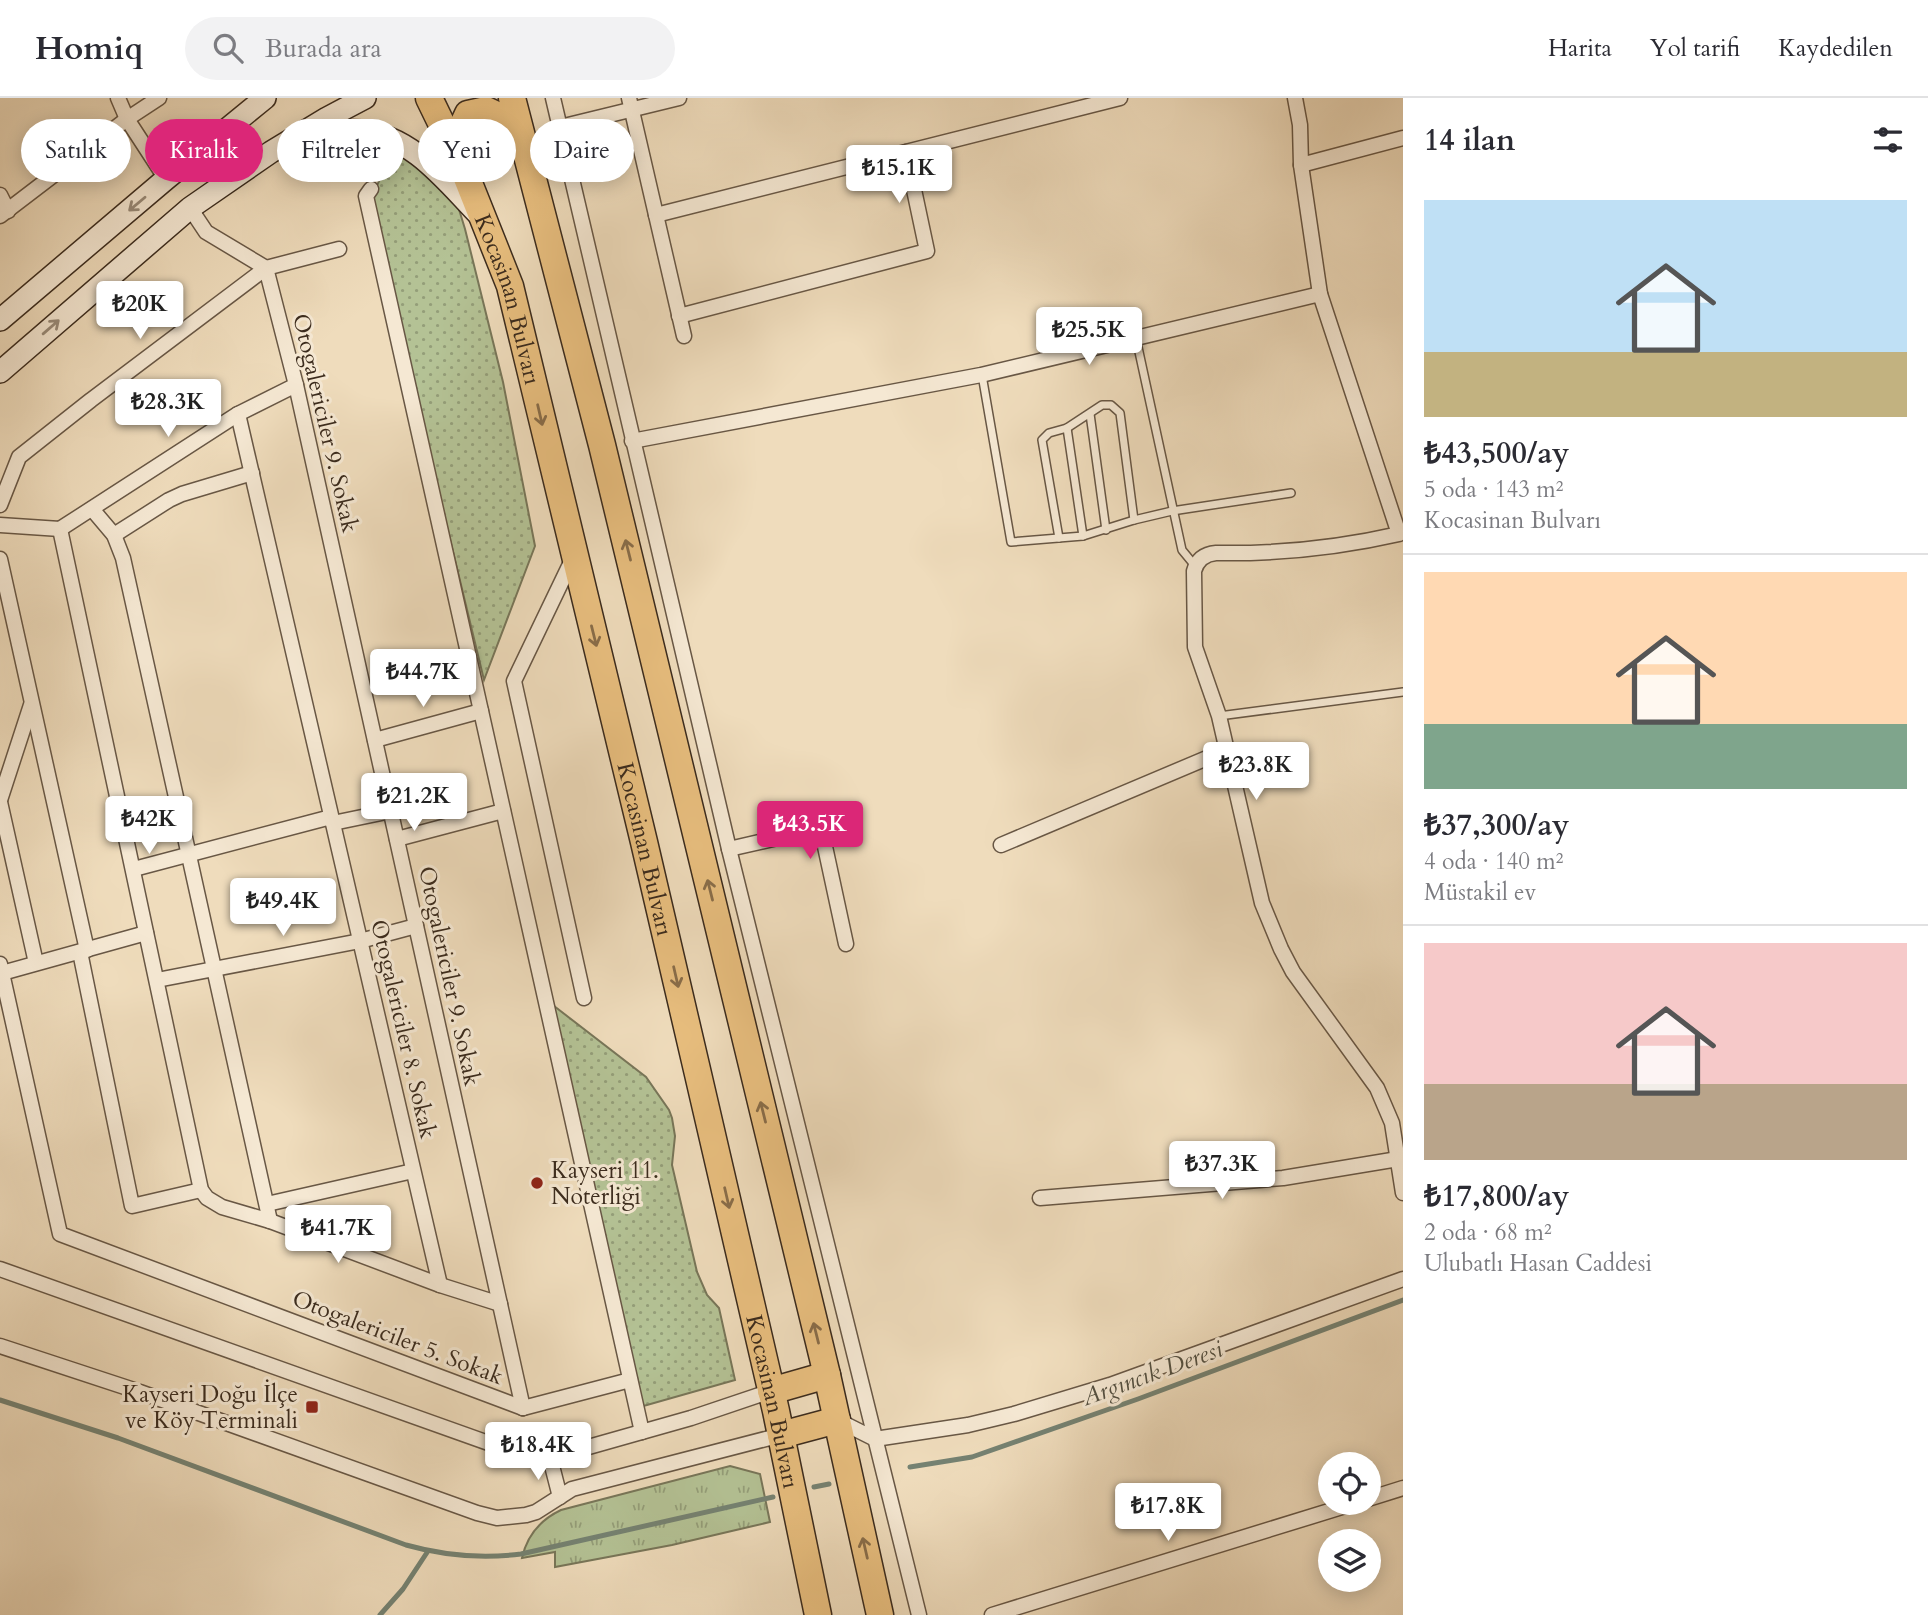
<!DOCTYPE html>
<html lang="tr">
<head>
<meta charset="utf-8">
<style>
  :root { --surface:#fff; --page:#f2f2f3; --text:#2b2b33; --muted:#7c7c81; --line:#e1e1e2; --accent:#db2777 }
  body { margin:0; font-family:Cardo,serif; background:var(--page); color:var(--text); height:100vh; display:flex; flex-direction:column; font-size:26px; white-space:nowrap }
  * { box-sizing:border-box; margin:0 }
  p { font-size:23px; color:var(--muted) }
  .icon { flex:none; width:38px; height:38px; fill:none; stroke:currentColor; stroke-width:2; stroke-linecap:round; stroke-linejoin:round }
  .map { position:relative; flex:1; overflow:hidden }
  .drawer { display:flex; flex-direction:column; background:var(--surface); width:525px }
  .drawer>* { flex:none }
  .top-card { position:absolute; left:21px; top:21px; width:665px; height:63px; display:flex; gap:14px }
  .buttons { position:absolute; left:1318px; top:1354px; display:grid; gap:14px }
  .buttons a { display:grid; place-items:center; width:63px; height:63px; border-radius:50%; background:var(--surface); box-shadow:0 4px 18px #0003; font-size:35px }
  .price { position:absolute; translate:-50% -60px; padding:0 16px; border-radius:7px; background:#fff; color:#222; font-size:23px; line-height:46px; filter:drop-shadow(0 2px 4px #0008) }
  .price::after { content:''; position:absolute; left:50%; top:42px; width:21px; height:16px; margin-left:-10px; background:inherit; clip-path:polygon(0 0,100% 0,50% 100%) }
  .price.active { background:var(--accent); color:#fff }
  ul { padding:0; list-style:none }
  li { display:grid; align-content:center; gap:14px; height:371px; padding:0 21px }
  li+li { border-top:2px solid var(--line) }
  li span { display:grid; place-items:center; height:217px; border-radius:0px; color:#555 }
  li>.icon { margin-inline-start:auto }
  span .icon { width:126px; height:126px; fill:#fffc; stroke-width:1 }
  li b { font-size:30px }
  h2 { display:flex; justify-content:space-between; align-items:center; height:84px; padding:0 21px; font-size:30px }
  .chip { padding:0 24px; border-radius:32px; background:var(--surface); box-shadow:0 4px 18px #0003; font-size:24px; line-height:63px }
  .chip.active { background:var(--accent); color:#fff }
  header { display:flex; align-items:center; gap:42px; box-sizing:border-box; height:98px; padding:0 35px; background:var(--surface); border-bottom:2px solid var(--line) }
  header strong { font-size:33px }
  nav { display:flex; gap:38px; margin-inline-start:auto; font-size:24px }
  .search { width:490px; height:63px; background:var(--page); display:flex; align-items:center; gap:18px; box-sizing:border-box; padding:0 24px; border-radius:38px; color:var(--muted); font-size:26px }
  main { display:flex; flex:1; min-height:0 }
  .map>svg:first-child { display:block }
  .grass { fill:url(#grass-tufts); stroke:#787659; stroke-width:2 }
  .park { fill:url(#park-dots); stroke:#787659; stroke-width:2 }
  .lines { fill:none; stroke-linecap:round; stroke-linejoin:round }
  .stream { stroke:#758272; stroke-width:5 }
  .lane-casing { stroke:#685745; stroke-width:10 }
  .street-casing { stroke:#685745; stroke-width:17 }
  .secondary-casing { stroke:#3b2b1d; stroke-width:24 }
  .highway-casing { stroke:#3b2b1d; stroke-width:29 }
  .lane { stroke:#f5e8d3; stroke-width:7 }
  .street { stroke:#f5e8d3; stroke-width:14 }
  .secondary { stroke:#f5e8d3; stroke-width:21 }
  .highway { stroke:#e8be7e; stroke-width:26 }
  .oneway { stroke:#988a78 }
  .oneway2 { stroke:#896d49 }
  .poi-dot { fill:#8f2418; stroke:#f5e8d3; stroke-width:2.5 }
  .labels { text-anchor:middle; stroke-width:6; stroke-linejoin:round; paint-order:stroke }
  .street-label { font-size:23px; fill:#3b2b1d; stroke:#f5e8d3 }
  .poi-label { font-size:23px; fill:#3b2b1d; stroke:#f5e8d3; text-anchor:start }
  .water-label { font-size:24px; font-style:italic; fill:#534f40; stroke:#f5e8d3 }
</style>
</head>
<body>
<header>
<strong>Homiq</strong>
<div class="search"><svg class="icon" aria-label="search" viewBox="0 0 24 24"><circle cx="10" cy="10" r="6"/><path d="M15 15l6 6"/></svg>Burada ara</div>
<nav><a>Harita</a><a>Yol tarifi</a><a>Kaydedilen</a></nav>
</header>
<main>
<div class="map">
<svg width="1403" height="1517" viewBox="0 0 1403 1517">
  <defs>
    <pattern id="grass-tufts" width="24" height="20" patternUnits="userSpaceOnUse" patternTransform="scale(1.75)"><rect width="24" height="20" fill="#b4c295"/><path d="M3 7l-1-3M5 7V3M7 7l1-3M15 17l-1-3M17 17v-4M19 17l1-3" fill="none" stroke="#949e79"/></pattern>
    <pattern id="park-dots" width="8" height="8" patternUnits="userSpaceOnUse" patternTransform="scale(1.75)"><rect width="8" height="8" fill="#b4c295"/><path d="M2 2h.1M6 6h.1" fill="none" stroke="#949e79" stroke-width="1.8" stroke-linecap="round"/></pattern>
  </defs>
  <rect width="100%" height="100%" fill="#efdcbc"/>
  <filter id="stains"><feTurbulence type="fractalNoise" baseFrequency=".00286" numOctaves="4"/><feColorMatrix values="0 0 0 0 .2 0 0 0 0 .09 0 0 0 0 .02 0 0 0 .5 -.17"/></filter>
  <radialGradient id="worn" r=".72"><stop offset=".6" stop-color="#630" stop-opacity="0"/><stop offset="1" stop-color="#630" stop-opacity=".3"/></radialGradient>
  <path class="grass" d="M 730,1368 L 760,1376 L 770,1424 L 672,1447 L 555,1469 L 555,1454 L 522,1460 C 527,1437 540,1422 561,1412 Z"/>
  <g class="park">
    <polygon points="399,37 442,56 465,131 503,284 535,448 484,582 369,106"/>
    <polygon points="545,901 646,979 669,1012 672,1020 675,1038 672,1067 697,1174 707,1197 719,1210 735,1282 640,1309"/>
  </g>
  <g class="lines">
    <g class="stream">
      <path d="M 0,1302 L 118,1340 L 406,1447 C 445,1458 481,1461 521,1456 L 773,1399"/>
      <polyline points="910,1369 972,1359 1138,1301 1403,1202"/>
      <polyline points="814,1389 829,1386"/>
      <polyline points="380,1517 403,1491 428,1453"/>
    </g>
    <g class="lane-casing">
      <g id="lane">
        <polyline points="1136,240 1182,452 1196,469"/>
        <polyline points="982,277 1011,444 1083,438 1134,422 1172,413 1291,395"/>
        <polyline points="1090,316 1106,432"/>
        <polyline points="1067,330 1083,438"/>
        <polyline points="1059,440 1042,342 1049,335 1067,330 1102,307 1111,307 1120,315 1134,422"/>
        <polyline points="1219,618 1403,594"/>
      </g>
    </g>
    <g class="street-casing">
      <g id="street">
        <polyline points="118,0 127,21 166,81"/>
        <polyline points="553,0 729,751 919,1517"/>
        <polyline points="629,0 684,238"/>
        <polyline points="1295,0 1300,27 1301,67 1320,196"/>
        <polyline points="560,29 679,0"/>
        <polyline points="1301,67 1403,40"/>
        <polyline points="371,91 366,98 642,1334"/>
        <polyline points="0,97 8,113"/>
        <polyline points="190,110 206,134 266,170 296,287 523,1310"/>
        <polyline points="656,117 1120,0"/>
        <polyline points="0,118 127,21 159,0"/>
        <polyline points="679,218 927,153 906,54"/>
        <polyline points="238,316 440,1187"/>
        <path d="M 632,343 L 981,277 L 1320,196 L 1399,436 C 1338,450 1278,456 1216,455 C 1204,456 1197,462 1194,473 L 1195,549 L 1219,618 L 1262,805 L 1281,851 L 1293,874 L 1377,990 L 1392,1025 L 1403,1095"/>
        <polyline points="0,407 19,359 91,302 266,170 339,151"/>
        <polyline points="92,411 114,437 123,460 270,1123"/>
        <polyline points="0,427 60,431"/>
        <polyline points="60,431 201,1092 207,1100 222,1109 270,1123 440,1187 500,1206"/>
        <polyline points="60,431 238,316 296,287"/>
        <polyline points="114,437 169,402 182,396 252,375"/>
        <polyline points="574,458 514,583 584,900"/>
        <polyline points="0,461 87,852"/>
        <polyline points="375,642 481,613"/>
        <polyline points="0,702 31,607"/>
        <polyline points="0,704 36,865"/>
        <polyline points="333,725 391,713"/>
        <polyline points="397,741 503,713"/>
        <polyline points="1001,747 1226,652"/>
        <polyline points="729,751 821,730 846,846"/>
        <polyline points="134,771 331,719"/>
        <polyline points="80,854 132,1108 201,1092"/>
        <polyline points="0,866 60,1136 523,1310"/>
        <polyline points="2,875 146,835"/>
        <polyline points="157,882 360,843 416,828"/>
        <polyline points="1040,1100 1283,1080 1398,1061"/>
        <polyline points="267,1106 413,1073"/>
        <polyline points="0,1171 539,1363 691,1320 771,1293"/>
        <polyline points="0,1248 140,1294 477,1415 497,1420 526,1417 536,1414 572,1391 781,1337"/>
        <polyline points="523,1310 630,1282"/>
        <polyline points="837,1322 875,1341 968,1327 1014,1316 1110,1287 1403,1181"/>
        <polyline points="550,1360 560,1399"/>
        <polyline points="1368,1401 1403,1390"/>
        <polyline points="992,1517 1355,1405"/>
      </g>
    </g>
    <g class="secondary-casing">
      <g id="secondary">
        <path d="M 302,38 C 321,36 342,31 361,33 C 412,38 445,82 478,116"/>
        <polyline points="0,222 166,81 265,0"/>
        <polyline points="0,274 190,110 271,54 327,20 365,0"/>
      </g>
    </g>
    <g class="highway-casing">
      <g id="highway">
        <path id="s1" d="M 429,0 L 463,70 L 510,188 L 644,744 L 698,976 L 776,1313 L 818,1517"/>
        <polyline points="512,0 602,347 827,1277 880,1517"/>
        <polyline points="462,63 461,31 468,16 486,12 501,19 518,46"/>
        <polyline points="771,1293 827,1277"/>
        <polyline points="781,1337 837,1322"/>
      </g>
    </g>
    <use href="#lane" class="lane"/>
    <use href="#street" class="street"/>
    <use href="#secondary" class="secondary"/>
    <use href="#highway" class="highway"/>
  </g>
  <defs><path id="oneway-shaft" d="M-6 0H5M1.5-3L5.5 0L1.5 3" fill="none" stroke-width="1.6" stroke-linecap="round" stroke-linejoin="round" transform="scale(1.75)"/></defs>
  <g class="oneway">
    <use href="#oneway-shaft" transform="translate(137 106) rotate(140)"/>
    <use href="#oneway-shaft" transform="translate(51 229) rotate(-41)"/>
  </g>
  <g class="oneway2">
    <use href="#oneway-shaft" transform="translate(540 317) rotate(77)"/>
    <use href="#oneway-shaft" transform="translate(628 452) rotate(-104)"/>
    <use href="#oneway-shaft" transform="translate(594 538) rotate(76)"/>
    <use href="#oneway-shaft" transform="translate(710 792) rotate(-104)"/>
    <use href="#oneway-shaft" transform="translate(676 879) rotate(77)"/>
    <use href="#oneway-shaft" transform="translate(763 1014) rotate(-104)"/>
    <use href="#oneway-shaft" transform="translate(727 1100) rotate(77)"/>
    <use href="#oneway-shaft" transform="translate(816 1235) rotate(-104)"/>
    <use href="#oneway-shaft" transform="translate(865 1450) rotate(-103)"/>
  </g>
  <g class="poi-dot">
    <circle cx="537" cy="1085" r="7"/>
    <rect x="305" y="1302" width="14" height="14" rx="3.5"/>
  </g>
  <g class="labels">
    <g class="street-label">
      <text dy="8" stroke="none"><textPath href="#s1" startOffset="217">Kocasinan Bulvarı</textPath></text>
      <text transform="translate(326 325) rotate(77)" y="8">Otogalericiler 9. Sokak</text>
      <text dy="8" stroke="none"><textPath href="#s1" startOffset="784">Kocasinan Bulvarı</textPath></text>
      <text transform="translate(450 878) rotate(78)" y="8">Otogalericiler 9. Sokak</text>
      <text transform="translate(404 931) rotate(77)" y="8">Otogalericiler 8. Sokak</text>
      <text transform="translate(398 1239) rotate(21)" y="8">Otogalericiler 5. Sokak</text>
      <text dy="8" stroke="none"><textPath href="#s1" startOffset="1351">Kocasinan Bulvarı</textPath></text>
    </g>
    <g class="poi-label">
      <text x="551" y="1080">Kayseri 11.<tspan x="551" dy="26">Noterliği</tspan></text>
      <text x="298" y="1304" text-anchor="end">Kayseri Doğu İlçe<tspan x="298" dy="26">ve Köy Terminali</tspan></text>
    </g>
    <g class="water-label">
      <text transform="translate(1152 1275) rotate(-20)" y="8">Argıncık Deresi</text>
    </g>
  </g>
  <rect width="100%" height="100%" filter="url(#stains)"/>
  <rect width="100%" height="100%" fill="url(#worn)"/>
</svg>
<div class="buttons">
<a><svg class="icon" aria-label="locate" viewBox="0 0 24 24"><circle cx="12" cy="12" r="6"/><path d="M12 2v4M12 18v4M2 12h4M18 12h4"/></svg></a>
<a><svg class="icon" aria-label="layers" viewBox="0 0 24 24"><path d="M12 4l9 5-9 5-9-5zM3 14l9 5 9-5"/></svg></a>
</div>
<b class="price" style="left:899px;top:107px">₺15.1K</b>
<b class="price" style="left:140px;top:243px">₺20K</b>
<b class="price" style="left:1089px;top:269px">₺25.5K</b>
<b class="price" style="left:168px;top:341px">₺28.3K</b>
<b class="price" style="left:423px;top:611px">₺44.7K</b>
<b class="price" style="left:1256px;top:704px">₺23.8K</b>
<b class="price" style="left:414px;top:735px">₺21.2K</b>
<b class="price" style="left:149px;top:758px">₺42K</b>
<b class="price active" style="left:810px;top:763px">₺43.5K</b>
<b class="price" style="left:283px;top:840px">₺49.4K</b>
<b class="price" style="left:1222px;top:1103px">₺37.3K</b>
<b class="price" style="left:338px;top:1167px">₺41.7K</b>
<b class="price" style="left:538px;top:1384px">₺18.4K</b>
<b class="price" style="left:1168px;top:1445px">₺17.8K</b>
<div class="top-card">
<a class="chip">Satılık</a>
<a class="chip active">Kiralık</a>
<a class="chip">Filtreler</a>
<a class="chip">Yeni</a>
<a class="chip">Daire</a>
</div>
</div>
<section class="drawer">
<h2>14 ilan<svg class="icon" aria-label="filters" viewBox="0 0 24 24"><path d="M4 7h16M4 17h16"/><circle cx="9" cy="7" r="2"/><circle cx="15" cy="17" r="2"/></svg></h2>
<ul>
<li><span style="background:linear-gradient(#bfe0f5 70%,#c2b280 0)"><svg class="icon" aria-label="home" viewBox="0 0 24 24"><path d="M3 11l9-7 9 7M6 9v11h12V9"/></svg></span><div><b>₺43,500/ay</b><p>5 oda · 143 m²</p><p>Kocasinan Bulvarı</p></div></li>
<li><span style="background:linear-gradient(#ffd9b3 70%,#7fa58c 0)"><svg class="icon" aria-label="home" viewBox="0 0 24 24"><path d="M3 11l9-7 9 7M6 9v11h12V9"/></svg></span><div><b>₺37,300/ay</b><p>4 oda · 140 m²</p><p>Müstakil ev</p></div></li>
<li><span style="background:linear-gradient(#f6c9c9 65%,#b9a48a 0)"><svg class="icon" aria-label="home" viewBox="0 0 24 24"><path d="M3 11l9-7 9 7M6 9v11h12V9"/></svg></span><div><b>₺17,800/ay</b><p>2 oda · 68 m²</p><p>Ulubatlı Hasan Caddesi</p></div></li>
</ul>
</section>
</main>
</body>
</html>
